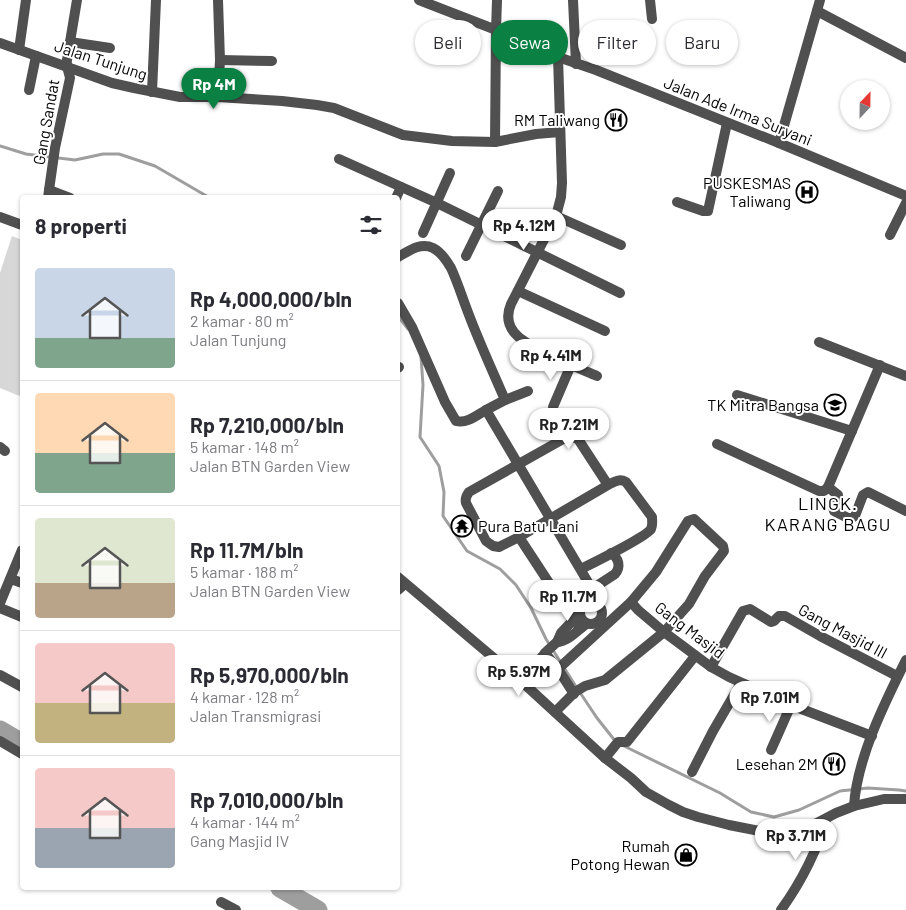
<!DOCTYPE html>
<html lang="id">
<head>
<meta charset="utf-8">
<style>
  :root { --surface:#fff; --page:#f7f7f7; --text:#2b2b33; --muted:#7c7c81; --line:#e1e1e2; --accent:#0b8043 }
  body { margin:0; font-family:Barlow,sans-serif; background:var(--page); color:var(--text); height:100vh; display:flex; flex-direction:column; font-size:19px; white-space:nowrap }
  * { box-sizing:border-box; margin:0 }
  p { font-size:16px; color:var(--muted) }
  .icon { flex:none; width:28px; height:28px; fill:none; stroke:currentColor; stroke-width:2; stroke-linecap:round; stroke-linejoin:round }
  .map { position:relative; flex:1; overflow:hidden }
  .panel { position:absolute; left:20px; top:195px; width:380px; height:695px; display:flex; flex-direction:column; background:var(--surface); border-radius:5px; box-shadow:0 1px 4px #0004 }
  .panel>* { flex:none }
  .top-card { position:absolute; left:415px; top:20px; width:415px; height:45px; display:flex; gap:10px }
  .needle { width:32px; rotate:22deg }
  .fabs { position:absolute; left:840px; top:80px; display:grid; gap:10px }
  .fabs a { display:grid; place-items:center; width:50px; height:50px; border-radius:50%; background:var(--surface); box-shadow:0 1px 4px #0004; font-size:25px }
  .price { position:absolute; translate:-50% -42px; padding:0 11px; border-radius:18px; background:#fff; color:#222; font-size:16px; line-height:32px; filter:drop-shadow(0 1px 2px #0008) }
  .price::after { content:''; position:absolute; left:50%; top:30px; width:15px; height:11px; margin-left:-8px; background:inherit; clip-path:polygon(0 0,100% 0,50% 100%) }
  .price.active { background:var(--accent); color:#fff }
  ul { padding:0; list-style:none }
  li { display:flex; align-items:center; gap:15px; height:125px; padding:0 15px }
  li+li { border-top:1px solid var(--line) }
  li span { display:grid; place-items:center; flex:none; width:140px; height:100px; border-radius:5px; color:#555 }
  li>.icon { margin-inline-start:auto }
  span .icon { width:60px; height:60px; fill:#fffc; stroke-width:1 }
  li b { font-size:21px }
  h2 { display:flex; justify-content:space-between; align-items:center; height:60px; padding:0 15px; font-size:21px }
  .tag { padding:0 18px; border-radius:22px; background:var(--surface); box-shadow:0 1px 4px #0004; font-size:18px; line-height:45px }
  .tag.active { background:var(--accent); color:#fff }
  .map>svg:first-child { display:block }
  .green { fill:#d7d7d7 }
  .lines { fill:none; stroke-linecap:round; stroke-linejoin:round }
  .stream { stroke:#9e9e9e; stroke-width:3 }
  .river { stroke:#9e9e9e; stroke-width:19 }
  .minor { stroke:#505050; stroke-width:10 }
  .tertiary { stroke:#505050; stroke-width:10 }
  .labels { text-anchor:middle; stroke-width:4; stroke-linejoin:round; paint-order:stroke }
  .street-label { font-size:16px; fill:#000; stroke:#fff }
  .poi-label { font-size:16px; fill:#000; stroke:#fff; text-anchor:end }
  .neighbourhood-label { font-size:18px; letter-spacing:1px; fill:#000; stroke:#fff }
</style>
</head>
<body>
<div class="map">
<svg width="906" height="910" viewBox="0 0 906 910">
  <rect width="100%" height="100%" fill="#fff"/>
  <polygon class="green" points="12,236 22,240 22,397 0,388 0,273"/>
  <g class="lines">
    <g class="stream">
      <polyline points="0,146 26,154 75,160 103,154 119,154 155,166 210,198"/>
      <polyline points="398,316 408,329"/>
      <polyline points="421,357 423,385 420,437 439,466 444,492 443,516 467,551 500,569 516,585 531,608 546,639 575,685 597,718 616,742"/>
      <polyline points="624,746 720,793 751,812 774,817 799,810 840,791 868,788 899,790 906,791"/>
    </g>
    <g class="river">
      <polyline points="0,730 22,743"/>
      <polyline points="280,888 318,910"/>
    </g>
    <g class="minor">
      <polyline points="573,0 576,64"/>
      <polyline points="650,0 652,19"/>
      <polyline points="817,11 906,58"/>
      <polyline points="70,42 110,48"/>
      <polyline points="0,43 112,83 134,88 180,97 218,97 282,101 317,105 334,108 403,135 452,141 495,142 536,134 560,132"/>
      <polyline points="19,50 26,0"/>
      <path d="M 558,57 L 562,183 L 561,197 L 556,216 L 511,304 C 498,334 533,347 554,357 C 568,364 583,370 597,376"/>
      <polyline points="220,60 272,61"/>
      <polyline points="29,90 36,56"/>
      <polyline points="152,92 156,0"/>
      <polyline points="218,97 220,60 218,0"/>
      <polyline points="495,142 496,30 497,0"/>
      <polyline points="779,143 820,0"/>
      <polyline points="339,159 437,203 620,293"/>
      <path d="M 49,190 L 55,148 L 70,78 C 69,72 66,67 67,60 L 77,0"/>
      <polyline points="48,198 49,190 70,198"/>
      <polyline points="396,198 401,187"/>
      <polyline points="677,202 703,211 708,211 727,123"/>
      <polyline points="556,216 621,245"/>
      <polyline points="423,233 450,173"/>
      <polyline points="890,235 906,203"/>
      <polyline points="466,256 498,191"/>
      <path d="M 398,257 C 409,251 420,242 433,248 C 441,252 447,261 451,268 C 458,283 463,300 469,315 C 480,344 493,372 505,400 L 486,410"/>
      <polyline points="518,291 605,331"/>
      <path d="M 398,303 L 412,327 L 445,402 L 456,421 C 467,424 477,415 486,410 L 592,589 L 594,596 L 594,602"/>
      <polyline points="819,342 906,376"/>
      <polyline points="398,368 399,367"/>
      <polyline points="737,395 852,431"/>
      <polyline points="505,400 528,391"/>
      <polyline points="553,407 571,365"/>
      <polyline points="717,444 819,491 824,491 828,487 880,365"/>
      <polyline points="0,447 5,451"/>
      <polyline points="828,487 838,495 838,497 833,507 834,511 850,519 855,516 863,495 868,492 906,511"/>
      <polyline points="519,537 574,621 581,628"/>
      <path d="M 581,569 C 593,563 646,537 651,529 C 653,525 652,521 652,517 L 626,482 C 619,478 614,482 608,485 L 519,537 L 499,547 L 493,546 L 486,541 L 466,503 C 465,499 466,496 469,492 L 565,438 L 573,437 L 578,439 L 608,485"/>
      <polyline points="11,579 22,583"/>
      <path d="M 592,589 L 615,574 C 621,567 619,558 611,553"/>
      <polyline points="398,590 405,584"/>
      <polyline points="631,602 638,610 664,632 711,667 729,677 791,705 872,736"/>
      <circle cx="591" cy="613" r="11"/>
      <polyline points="0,603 22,550"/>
      <polyline points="0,608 22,617"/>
      <path d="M 557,642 C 567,642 577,631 585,625"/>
      <polyline points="545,653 558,669 574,694"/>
      <polyline points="711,667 743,611 750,609 771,622 774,621 779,616 785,616 820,636 897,676"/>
      <polyline points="0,675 22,687"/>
      <polyline points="521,681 547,651 557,642 561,633 580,613"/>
      <polyline points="555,712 575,692 585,686 605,680 664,632 689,604 705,576 724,551 723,546 694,519 688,521 656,572 631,602 558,669"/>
      <polyline points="0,741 22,754"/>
      <polyline points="771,750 791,705"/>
      <polyline points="605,758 618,742 627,742 695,656"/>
      <polyline points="692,772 713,731 741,683"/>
      <path d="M 854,806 C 857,758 885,702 906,660"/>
      <polyline points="221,902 236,910"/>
      <path d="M 781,910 C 801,882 817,851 826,819"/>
    </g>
    <g class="tertiary">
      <polyline points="419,0 504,33 558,57 596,70 779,143 906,196"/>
      <polyline points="0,217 22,225"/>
      <polyline points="398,577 521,681 605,758 631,778 646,792 669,805 683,812 698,817 729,825 765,832 786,832 797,830 817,823 836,813 854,806 884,799 906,799"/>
    </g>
  </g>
  <defs>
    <g id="restaurant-ring" transform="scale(1.125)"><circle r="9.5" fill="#fff" stroke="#000" stroke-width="1.5"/><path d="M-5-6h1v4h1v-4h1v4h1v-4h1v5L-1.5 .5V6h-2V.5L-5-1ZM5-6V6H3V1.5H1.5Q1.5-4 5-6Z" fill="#000"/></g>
    <g id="hospital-ring" transform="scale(1.125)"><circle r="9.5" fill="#fff" stroke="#000" stroke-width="1.5"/><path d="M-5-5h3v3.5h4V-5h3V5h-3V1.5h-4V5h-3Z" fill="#000"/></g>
    <g id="school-ring" transform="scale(1.125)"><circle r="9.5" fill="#fff" stroke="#000" stroke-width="1.5"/><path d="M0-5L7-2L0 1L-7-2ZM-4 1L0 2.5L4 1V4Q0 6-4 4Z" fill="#000"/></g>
    <g id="temple-ring" transform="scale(1.125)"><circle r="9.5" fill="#fff" stroke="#000" stroke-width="1.5"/><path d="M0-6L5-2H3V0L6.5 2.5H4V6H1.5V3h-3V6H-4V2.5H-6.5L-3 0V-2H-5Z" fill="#000"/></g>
    <g id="shop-ring" transform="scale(1.125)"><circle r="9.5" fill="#fff" stroke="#000" stroke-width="1.5"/><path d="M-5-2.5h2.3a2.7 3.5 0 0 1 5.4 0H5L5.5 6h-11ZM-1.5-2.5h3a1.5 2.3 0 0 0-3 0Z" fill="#000"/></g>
  </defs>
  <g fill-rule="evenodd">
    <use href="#restaurant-ring" x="616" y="120"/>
    <use href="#hospital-ring" x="807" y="192"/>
    <use href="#school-ring" x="835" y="405"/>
    <use href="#temple-ring" x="462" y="526"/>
    <use href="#restaurant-ring" x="834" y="764"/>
    <use href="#shop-ring" x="686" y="855"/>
  </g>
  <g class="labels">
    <g class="street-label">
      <text transform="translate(101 60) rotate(18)" y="6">Jalan Tunjung</text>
      <text transform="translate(738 111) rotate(22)" y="6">Jalan Ade Irma Suryani</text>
      <text transform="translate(46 122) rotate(-80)" y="6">Gang Sandat</text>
      <text transform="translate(690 630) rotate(37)" y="6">Gang Masjid</text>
      <text transform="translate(843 631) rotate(28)" y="6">Gang Masjid III</text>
    </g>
    <g class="poi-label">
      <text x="600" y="126">RM Taliwang</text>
      <text x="791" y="189">PUSKESMAS<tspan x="791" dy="18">Taliwang</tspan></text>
      <text x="819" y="411">TK Mitra Bangsa</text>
      <text x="478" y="532" text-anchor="start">Pura Batu Lani</text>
      <text x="818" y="770">Lesehan 2M</text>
      <text x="670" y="852">Rumah<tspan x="670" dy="18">Potong Hewan</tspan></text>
    </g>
    <g class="neighbourhood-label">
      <text x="828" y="510">LINGK.<tspan x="828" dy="21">KARANG BAGU</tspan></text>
    </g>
  </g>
</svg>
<div class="fabs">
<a><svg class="needle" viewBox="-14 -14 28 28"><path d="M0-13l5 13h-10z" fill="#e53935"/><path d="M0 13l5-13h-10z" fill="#7c7c81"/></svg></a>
</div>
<b class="price active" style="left:214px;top:110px">Rp 4M</b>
<b class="price" style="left:524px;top:251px">Rp 4.12M</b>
<b class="price" style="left:551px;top:381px">Rp 4.41M</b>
<b class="price" style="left:569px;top:450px">Rp 7.21M</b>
<b class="price" style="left:568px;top:622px">Rp 11.7M</b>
<b class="price" style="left:519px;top:697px">Rp 5.97M</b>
<b class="price" style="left:770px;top:723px">Rp 7.01M</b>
<b class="price" style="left:796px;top:861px">Rp 3.71M</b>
<div class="top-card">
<a class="tag">Beli</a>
<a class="tag active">Sewa</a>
<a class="tag">Filter</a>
<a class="tag">Baru</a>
</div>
<section class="panel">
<h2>8 properti<svg class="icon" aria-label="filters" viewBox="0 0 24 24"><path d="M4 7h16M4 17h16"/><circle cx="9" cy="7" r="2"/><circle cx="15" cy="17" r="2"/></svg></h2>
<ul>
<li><span style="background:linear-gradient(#c9d6e8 70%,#7fa58c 0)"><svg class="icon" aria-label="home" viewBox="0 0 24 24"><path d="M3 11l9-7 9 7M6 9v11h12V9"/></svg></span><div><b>Rp 4,000,000/bln</b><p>2 kamar · 80 m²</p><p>Jalan Tunjung</p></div></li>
<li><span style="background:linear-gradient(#ffd9b3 60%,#7fa58c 0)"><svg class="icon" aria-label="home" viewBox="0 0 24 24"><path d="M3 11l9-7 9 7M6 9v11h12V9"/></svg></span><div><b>Rp 7,210,000/bln</b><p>5 kamar · 148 m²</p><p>Jalan BTN Garden View</p></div></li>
<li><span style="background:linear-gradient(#dfe7d0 65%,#b9a48a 0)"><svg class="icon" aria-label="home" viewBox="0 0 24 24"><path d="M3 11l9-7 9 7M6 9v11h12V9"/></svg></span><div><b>Rp 11.7M/bln</b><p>5 kamar · 188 m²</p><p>Jalan BTN Garden View</p></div></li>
<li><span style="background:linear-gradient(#f6c9c9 60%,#c2b280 0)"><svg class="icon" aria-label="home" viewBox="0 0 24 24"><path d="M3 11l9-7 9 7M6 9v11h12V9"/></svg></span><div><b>Rp 5,970,000/bln</b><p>4 kamar · 128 m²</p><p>Jalan Transmigrasi</p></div></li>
<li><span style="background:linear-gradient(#f6c9c9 60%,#9aa5b1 0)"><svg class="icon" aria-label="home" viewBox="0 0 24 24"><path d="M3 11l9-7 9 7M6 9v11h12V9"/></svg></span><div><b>Rp 7,010,000/bln</b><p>4 kamar · 144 m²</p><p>Gang Masjid IV</p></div></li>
</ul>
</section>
</div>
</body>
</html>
